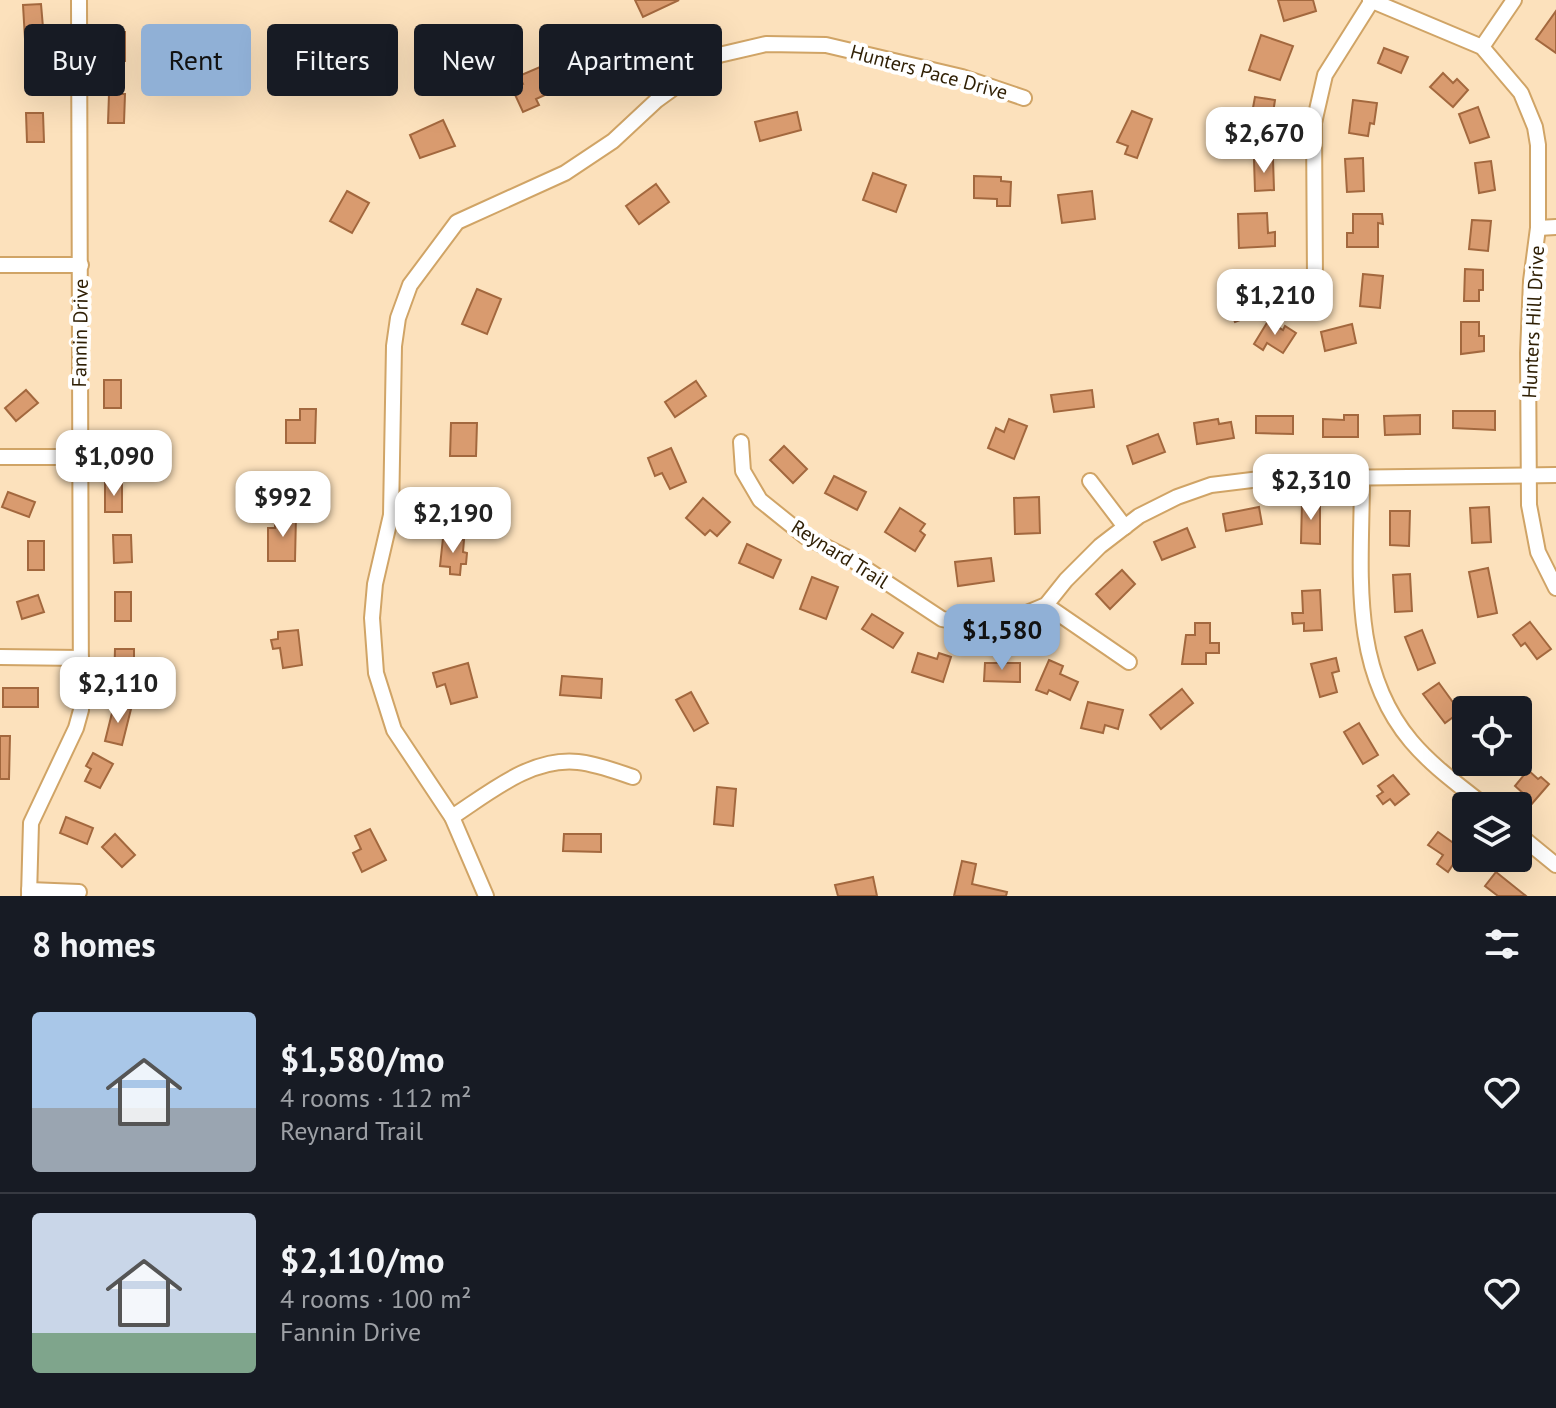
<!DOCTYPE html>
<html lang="en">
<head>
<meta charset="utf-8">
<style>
  :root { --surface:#171b24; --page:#20242c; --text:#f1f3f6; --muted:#9ea1a6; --line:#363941; --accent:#90b0d6 }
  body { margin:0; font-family:"PT Sans",sans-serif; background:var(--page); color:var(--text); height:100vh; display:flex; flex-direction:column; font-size:30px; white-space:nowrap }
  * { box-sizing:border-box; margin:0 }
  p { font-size:26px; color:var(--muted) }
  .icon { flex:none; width:44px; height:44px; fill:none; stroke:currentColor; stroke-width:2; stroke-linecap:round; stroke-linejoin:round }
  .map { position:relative; height:896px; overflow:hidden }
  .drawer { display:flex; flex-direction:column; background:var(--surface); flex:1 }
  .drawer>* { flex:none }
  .guide { position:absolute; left:24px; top:24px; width:800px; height:72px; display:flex; gap:16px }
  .tools { position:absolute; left:1452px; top:696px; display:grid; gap:16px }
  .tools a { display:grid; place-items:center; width:80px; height:80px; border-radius:8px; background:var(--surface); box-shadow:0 8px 32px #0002; font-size:40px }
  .price { position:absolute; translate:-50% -68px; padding:0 18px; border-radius:16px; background:#fff; color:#222; font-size:26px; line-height:52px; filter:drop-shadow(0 2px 4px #0008) }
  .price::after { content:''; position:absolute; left:50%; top:48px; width:24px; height:18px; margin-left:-12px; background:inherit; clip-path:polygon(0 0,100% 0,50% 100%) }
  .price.on { background:var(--accent); color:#111 }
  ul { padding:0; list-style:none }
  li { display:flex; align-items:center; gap:24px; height:200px; padding:0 32px }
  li+li { border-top:2px solid var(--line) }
  li span { display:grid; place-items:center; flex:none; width:224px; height:160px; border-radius:8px; color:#555 }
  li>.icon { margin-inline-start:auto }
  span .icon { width:96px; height:96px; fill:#fffc; stroke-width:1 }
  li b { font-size:34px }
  h2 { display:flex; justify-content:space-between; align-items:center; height:96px; padding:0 32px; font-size:34px }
  .pill { padding:0 28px; border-radius:8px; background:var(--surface); box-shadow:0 8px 32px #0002; font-size:28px; line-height:72px }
  .pill.on { background:var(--accent); color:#111 }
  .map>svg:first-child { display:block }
  .building { fill:#d99b6f; stroke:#a3683e; stroke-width:2 }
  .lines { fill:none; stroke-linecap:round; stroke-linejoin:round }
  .street-casing { stroke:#d0a466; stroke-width:18 }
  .street { stroke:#fff; stroke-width:14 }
  .labels { text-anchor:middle; stroke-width:8; stroke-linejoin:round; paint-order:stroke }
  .street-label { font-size:20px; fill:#2f1f04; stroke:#fff }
</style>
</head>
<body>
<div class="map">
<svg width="1556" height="896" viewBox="0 0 1556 896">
  <rect width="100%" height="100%" fill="#fce1bc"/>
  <g class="building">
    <polygon points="635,0 679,0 643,17"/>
    <polygon points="1278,0 1313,0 1316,11 1284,21"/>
    <polygon points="41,4 44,39 25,39 23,5"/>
    <polygon points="1556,11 1556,53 1536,39"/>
    <polygon points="108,32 125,32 125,61 108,60"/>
    <polygon points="1261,35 1293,46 1280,80 1249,70"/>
    <polygon points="1384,48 1408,57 1401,73 1378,63"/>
    <polygon points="27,60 44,60 45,88 27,88"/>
    <polygon points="547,64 558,89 536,99 539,105 523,112 512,88 523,84 519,76"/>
    <polygon points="1443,73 1453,83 1457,79 1468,90 1453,107 1430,87"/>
    <polygon points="109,94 125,94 124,123 108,123"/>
    <polygon points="1255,97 1275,100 1270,133 1249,129"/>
    <polygon points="1353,100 1377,103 1374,124 1370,123 1368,136 1349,133"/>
    <polygon points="1478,107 1489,137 1470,143 1459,114"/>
    <polygon points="1132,111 1152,119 1137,158 1125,154 1128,146 1117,142"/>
    <polygon points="797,112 801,130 760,141 755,122"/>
    <polygon points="26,113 43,113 44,142 27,142"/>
    <polygon points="443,120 455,146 420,158 410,135"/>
    <polygon points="1363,158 1364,191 1347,192 1345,159"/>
    <polygon points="1273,159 1274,190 1255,191 1254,160"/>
    <polygon points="1491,161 1495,190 1479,193 1475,163"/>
    <polygon points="873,173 906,185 896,212 863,200"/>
    <polygon points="974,176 1001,177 1001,181 1011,182 1010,206 997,206 997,199 974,198"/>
    <polygon points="656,184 669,202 639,224 626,206"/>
    <polygon points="347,191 369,203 352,233 330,221"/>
    <polygon points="1092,191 1095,219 1062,223 1058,195"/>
    <polygon points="1267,213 1268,233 1275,232 1275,246 1239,248 1238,214"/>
    <polygon points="1353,214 1382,214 1383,224 1378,223 1378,247 1347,247 1347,233 1353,233"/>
    <polygon points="1472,220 1491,221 1488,251 1469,249"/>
    <polygon points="1465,269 1483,270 1483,290 1479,290 1479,301 1464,301"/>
    <polygon points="1363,274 1383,276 1380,308 1360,306"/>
    <polygon points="1249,285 1255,300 1261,298 1266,310 1235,322 1224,295"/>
    <polygon points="477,289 501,299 487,334 462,324"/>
    <polygon points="1268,321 1283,330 1285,326 1296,333 1283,353 1267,343 1263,350 1254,344"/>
    <polygon points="1461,322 1479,322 1479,336 1484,336 1484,351 1461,354"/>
    <polygon points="1352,324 1356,343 1325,351 1321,332"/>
    <rect x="104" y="380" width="17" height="28"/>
    <polygon points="696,381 706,396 675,417 665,402"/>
    <polygon points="26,390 38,403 16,421 5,408"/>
    <polygon points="1092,390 1094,407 1054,412 1051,395"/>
    <polygon points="300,409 316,409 315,443 286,443 286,420 300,420"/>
    <polygon points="1453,411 1495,411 1495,430 1453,428"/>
    <polygon points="1344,415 1358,415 1358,437 1323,437 1323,419 1344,420"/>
    <polygon points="1420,415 1420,434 1385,435 1384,416"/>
    <polygon points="1256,416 1293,416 1293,434 1256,433"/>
    <polygon points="1009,419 1027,426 1014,459 988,448 996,428 1004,432"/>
    <polygon points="1218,419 1219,424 1231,422 1234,438 1197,444 1194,423"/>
    <polygon points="451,423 477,423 476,456 450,456"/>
    <polygon points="122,431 122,460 105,460 105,432"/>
    <polygon points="1158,434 1165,452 1133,464 1127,446"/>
    <polygon points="784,446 807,469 793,483 770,460"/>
    <polygon points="671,448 686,482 670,489 662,473 655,476 648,458"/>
    <polygon points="834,476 866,492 857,510 825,493"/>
    <rect x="105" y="483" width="17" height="29"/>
    <polygon points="8,492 35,502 29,517 2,507"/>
    <polygon points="1039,497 1040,533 1015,534 1014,498"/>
    <polygon points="703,498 730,522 717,536 710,530 705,535 686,518"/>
    <polygon points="1302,501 1320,501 1320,544 1301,543"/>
    <polygon points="1259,507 1262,524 1226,531 1223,514"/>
    <polygon points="1489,507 1491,542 1472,543 1470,508"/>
    <polygon points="900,508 925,524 920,531 925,535 915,551 885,532"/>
    <polygon points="1390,511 1410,511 1409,546 1390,545"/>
    <polygon points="275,515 296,515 295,561 268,561 268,528 275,528"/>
    <polygon points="1187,528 1195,547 1162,560 1154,542"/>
    <polygon points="113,535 131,535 132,562 114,563"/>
    <polygon points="443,538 464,540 463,552 467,553 466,564 461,564 460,575 450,574 450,567 440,566"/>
    <rect x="28" y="541" width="16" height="29"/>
    <polygon points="747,544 781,560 773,578 739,563"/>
    <polygon points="991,558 994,581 958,586 955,562"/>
    <polygon points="1488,568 1497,613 1478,617 1469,572"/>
    <polygon points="1122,570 1135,584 1110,609 1096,594"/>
    <polygon points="1410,574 1412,611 1395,612 1393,575"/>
    <polygon points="812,577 838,587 826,619 800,609"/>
    <polygon points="1320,590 1322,630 1304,631 1304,623 1293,624 1292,613 1303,613 1302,591"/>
    <rect x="115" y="592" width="16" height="29"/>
    <polygon points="38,595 44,612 22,619 17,602"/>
    <polygon points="872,614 903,633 893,648 862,629"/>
    <polygon points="1530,622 1551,649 1537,659 1525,643 1521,646 1513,635"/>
    <polygon points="1195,623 1210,623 1210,643 1219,643 1219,653 1206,653 1206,664 1182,664 1186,635 1195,635"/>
    <polygon points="298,630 302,665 283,668 280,648 273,649 271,640 278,639 278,632"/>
    <polygon points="1422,630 1435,663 1418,670 1405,637"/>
    <polygon points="115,649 134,649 134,684 114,684"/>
    <polygon points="918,653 937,659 939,653 951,657 943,682 912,672"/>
    <polygon points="1336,658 1339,671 1332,673 1337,692 1320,697 1311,664"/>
    <polygon points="1049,660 1063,666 1060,674 1078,682 1070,700 1049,690 1047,694 1036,690"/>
    <polygon points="468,663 477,697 451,704 445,684 437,687 433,673"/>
    <polygon points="985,663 1020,663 1020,682 984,681"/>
    <polygon points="562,676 602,679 601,698 560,695"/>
    <polygon points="1439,683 1460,712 1445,723 1423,694"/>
    <rect x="3" y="688" width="35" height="19"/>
    <polygon points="1182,689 1193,703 1161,729 1150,715"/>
    <polygon points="691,692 708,723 694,731 676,700"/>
    <polygon points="1088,702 1123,710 1118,729 1105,725 1103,733 1081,728"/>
    <polygon points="114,705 131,709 122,745 105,741"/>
    <polygon points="1359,723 1378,755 1363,764 1344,732"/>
    <polygon points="0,736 10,736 9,779 0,779"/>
    <polygon points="93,753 113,764 100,788 85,781 91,769 86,766"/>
    <polygon points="1528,770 1538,779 1541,777 1549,784 1530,806 1522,798 1525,795 1515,786"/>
    <polygon points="1393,775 1409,794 1395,805 1390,799 1383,804 1377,796 1383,792 1378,786"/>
    <polygon points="717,787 736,789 733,826 714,824"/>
    <polygon points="66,817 93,828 87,844 60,833"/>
    <polygon points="370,829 386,860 362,872 353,853 361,849 355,836"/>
    <polygon points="1438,832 1466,852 1466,858 1473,858 1464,870 1454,863 1448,872 1437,864 1443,855 1428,845"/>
    <polygon points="115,834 135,855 122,867 102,847"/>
    <polygon points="564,834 601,834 601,852 563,851"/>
    <polygon points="962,861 976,864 972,884 1007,892 1006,896 954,896"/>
    <polygon points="1496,872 1526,896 1498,896 1485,886"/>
    <polygon points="873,877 877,896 838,896 835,885"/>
  </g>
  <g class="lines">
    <g class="street-casing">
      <g id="street">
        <polyline points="1370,0 1482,47 1521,93 1535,127 1538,145 1538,228 1531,281 1528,353 1529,505 1538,552 1556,588"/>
        <polyline points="1482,47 1514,0"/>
        <polyline points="1538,228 1556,227"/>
        <polyline points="0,265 81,265"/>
        <polyline points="1315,280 1314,123 1325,75 1371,2"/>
        <polyline points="741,442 743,471 760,500 806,537 854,561 942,619 991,628 1046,605 1066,580 1100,546 1139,516 1177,497 1211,485 1260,479 1556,475"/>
        <polyline points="0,457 79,457"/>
        <path d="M 1362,476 C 1362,567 1348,666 1411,741 C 1432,766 1459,785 1485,806"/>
        <polyline points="1090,481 1125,527"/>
        <polyline points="1046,605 1129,662"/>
        <polyline points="0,657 81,658"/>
        <path d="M 452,817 C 489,793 531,757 578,762 C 597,764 615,771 633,777"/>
        <polyline points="1518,834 1556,865"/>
        <polyline points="29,890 79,892"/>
        <polyline points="29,896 31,823 76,728 81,710 79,0"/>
        <polyline points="486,896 452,817 394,730 376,673 372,618 375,584 391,515 394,346 398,318 410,285 457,222 565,173 613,141 657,100 719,55 766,44 826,45 962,77 1024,98"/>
      </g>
    </g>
    <use href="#street" class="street"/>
  </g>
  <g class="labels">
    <g class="street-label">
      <text transform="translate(929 72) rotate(15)" y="7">Hunters Pace Drive</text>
      <text transform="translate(1533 322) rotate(-87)" y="7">Hunters Hill Drive</text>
      <text transform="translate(80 333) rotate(-89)" y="7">Fannin Drive</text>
      <text transform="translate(840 554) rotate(32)" y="7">Reynard Trail</text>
    </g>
  </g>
</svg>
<div class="tools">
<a><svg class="icon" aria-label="locate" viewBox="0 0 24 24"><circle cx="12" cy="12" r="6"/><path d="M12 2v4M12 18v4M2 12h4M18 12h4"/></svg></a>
<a><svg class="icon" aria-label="layers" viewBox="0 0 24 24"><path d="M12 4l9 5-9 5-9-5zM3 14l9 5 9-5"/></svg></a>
</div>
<b class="price" style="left:1264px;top:175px">$2,670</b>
<b class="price" style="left:1275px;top:337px">$1,210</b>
<b class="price" style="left:114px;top:498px">$1,090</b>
<b class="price" style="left:1311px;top:522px">$2,310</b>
<b class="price" style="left:283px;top:539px">$992</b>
<b class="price" style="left:453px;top:555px">$2,190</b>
<b class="price on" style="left:1002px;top:672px">$1,580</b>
<b class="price" style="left:118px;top:725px">$2,110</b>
<div class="guide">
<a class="pill">Buy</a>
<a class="pill on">Rent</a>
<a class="pill">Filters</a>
<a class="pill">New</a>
<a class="pill">Apartment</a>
</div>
</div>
<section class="drawer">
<h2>8 homes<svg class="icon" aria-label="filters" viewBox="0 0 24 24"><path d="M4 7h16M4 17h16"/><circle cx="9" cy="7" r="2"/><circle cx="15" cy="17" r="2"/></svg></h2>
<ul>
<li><span style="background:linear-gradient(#a9c7e8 60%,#9aa5b1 0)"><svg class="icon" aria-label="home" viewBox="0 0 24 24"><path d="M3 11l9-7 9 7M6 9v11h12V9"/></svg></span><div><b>$1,580/mo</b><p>4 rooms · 112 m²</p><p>Reynard Trail</p></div><svg class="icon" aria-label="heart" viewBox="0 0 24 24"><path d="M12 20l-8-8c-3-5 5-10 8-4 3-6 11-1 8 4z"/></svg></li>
<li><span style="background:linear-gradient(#c9d6e8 75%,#7fa58c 0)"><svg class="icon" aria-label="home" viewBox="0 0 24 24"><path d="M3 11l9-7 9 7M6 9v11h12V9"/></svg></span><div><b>$2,110/mo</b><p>4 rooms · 100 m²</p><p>Fannin Drive</p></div><svg class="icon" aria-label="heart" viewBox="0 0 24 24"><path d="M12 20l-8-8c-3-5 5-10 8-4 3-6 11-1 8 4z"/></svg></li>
</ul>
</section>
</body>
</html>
